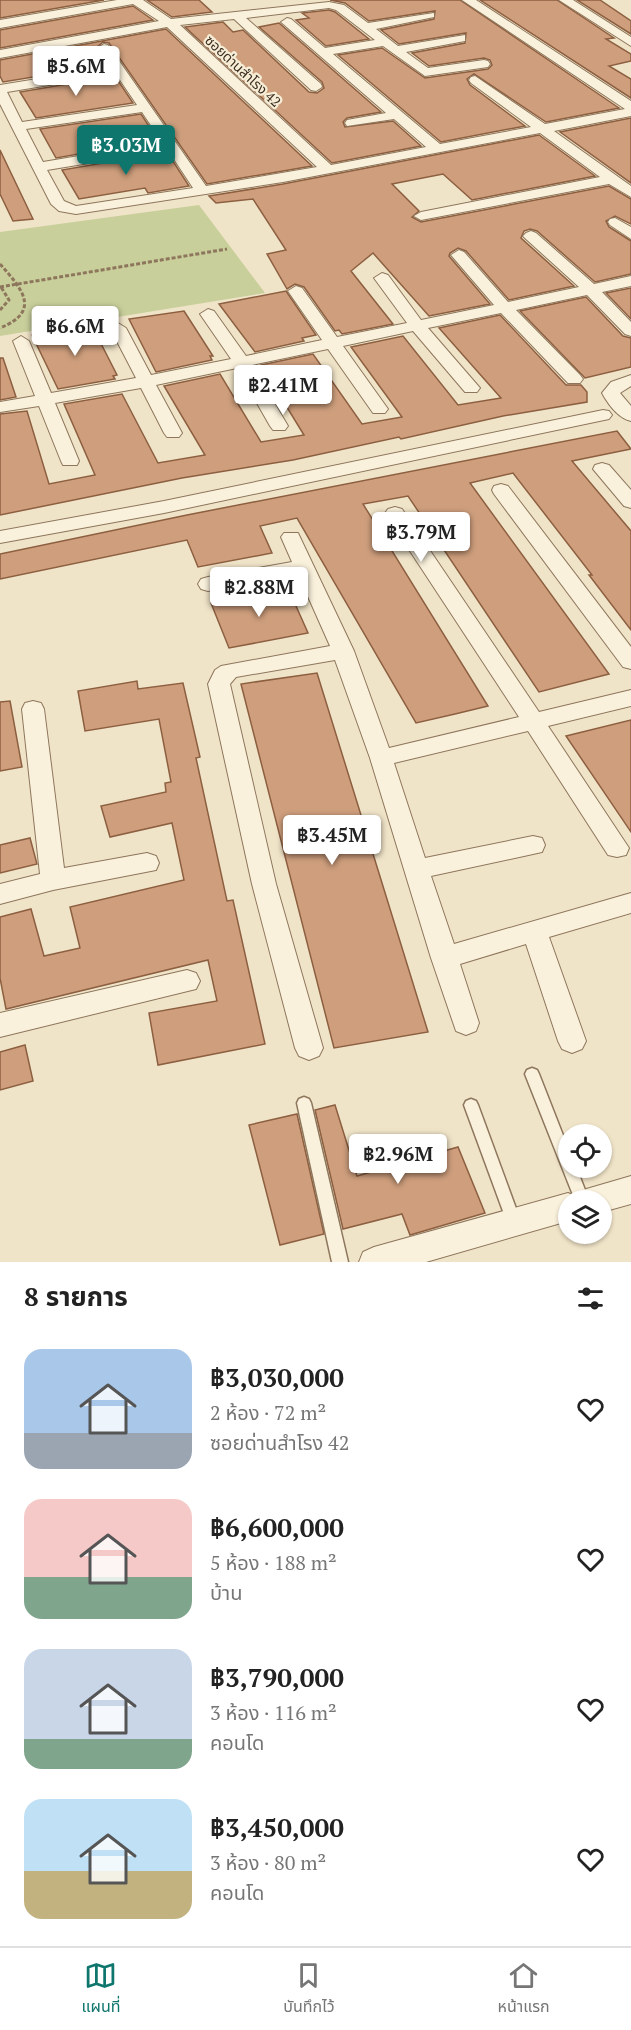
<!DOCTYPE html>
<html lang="th">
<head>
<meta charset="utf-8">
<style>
  :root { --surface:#fff; --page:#f2f2f2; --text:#222; --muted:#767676; --line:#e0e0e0; --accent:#0f766e }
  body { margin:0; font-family:"PT Serif","Noto Sans Thai",serif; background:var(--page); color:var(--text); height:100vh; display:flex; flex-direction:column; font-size:22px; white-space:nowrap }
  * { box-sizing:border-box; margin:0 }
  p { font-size:20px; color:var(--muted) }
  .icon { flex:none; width:33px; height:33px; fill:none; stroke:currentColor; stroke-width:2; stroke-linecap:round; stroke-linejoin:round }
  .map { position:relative; height:1262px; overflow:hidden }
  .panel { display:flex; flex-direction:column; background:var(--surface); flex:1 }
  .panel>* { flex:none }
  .buttons { position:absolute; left:558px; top:1124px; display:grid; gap:12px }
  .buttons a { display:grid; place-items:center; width:54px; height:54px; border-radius:50%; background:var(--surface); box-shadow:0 2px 4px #0004; font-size:30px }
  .price { position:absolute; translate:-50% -51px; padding:0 14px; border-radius:6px; background:#fff; color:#222; font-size:20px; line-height:39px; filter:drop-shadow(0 2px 3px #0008) }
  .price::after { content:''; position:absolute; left:50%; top:36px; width:18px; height:14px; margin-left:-9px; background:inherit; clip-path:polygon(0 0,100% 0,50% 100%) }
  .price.on { background:var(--accent); color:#fff }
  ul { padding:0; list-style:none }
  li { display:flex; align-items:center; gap:18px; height:150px; padding:0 24px }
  li span { display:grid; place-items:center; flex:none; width:168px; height:120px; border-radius:18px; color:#555 }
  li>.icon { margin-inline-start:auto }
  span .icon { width:72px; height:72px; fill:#fffc; stroke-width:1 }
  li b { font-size:26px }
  h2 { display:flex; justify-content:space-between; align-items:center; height:72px; padding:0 24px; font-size:26px }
  .tabs { display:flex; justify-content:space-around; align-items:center; height:84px; border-top:2px solid var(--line); background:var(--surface); font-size:16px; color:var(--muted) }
  .tabs a { display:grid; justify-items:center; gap:3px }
  .tabs .on { color:var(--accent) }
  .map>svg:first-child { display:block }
  .green { fill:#c9cf9b }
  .building { fill:#cf9f7d; stroke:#8d5f41; stroke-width:1.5 }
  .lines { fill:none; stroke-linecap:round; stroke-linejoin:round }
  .lane-casing { stroke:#8d765c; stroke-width:3 }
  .street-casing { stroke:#8d765c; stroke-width:2 }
  .path { stroke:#8d765c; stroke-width:3; stroke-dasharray:4 2; stroke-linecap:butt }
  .lane { fill:#faf1dc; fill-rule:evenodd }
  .street { fill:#faf1dc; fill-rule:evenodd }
  .labels { text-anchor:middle; stroke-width:4.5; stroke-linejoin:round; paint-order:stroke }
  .far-street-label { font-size:14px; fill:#3d2e20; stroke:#f7eed8 }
</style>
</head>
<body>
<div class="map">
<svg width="631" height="1262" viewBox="0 0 631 1262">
  <rect width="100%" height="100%" fill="#f0e4c8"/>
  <polygon class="green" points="199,205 265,293 0,336 0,232"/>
  <g class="building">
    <polygon points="0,0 104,0 0,18"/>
    <polygon points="147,0 199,0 212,12 172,17"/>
    <polygon points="330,0 460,0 619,108 546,122 474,74 467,79 470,85 525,126 441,142 338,55 382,48 425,78 488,69 492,65 490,60 484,58 429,66 412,53 465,43 466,33 399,44 381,30 434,19 435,11 369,21 345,3"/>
    <polygon points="480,0 557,0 614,38 606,39 631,54 631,61 609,66 631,79 631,98"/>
    <polygon points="577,0 600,0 631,21 631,34"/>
    <polygon points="133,6 153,20 0,48 0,30"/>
    <polygon points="329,10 335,12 369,39 326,46 296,20 309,18 302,13"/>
    <polygon points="223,22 233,32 243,30 309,92 317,93 324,88 322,82 259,27 279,23 381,112 347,118 343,122 345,127 393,121 421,146 332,163 185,27"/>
    <polygon points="166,29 312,166 207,184 109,43 103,42 96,48 107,65 3,82 0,76 0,60"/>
    <polygon points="115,76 133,103 36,118 20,92"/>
    <polygon points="141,114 158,140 56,158 40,129"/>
    <polygon points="631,118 631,183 560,132"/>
    <polygon points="539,135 595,176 472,200 443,174 392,184 419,211 412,217 421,222 609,186 631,199 631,224 615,216 606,221 609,227 631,241 631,274 595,282 537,231 530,229 524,231 521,238 574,286 509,300 466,251 458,248 450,253 449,256 490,304 429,316 373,253 351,271 393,324 342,334 339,330 335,331 304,287 295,284 287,289 267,254 286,250 253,199 216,203 209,196 283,184"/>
    <polygon points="0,150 33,219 13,221 0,194"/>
    <polygon points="167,152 189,186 148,193 145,188 79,199 62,170"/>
    <polygon points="631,288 631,319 606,293"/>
    <polygon points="286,291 316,335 302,338 304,341 255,352 219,304"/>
    <polygon points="586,297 623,336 631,338 631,367 585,378 520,311"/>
    <polygon points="184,311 213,356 210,356 212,360 156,372 129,319"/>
    <polygon points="500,315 566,385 581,385 587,392 587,402 503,416 401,439 399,437 293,460 182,478 0,515 0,414 27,411 49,484 95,475 64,404 122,394 158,463 205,455 164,386 220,374 261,442 304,435 261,365 313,354 362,424 402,417 351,347 403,336 458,405 501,398 439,328"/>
    <polygon points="91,324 117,375 113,376 115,379 58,389 32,335"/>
    <polygon points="0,358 3,358 16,397 0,400"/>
    <polygon points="617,431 631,449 572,461 631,531 631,630 589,575 592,575 513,473 470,483 609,674 539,692 408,496 363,504 488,706 455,714 416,723 297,518 260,526 272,553 198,567 187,540 0,579 0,554 187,515"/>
    <polygon points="288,588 308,633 229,648 211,603"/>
    <polygon points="317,673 378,870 428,1032 334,1048 241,684"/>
    <polygon points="137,681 138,689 183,683 200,757 196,758 227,901 233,900 265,1044 158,1065 149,1013 217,1001 208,960 6,1009 0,978 0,917 31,909 44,956 80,948 70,907 184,880 172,823 110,837 101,806 166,792 165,783 171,782 159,719 85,731 78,691"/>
    <polygon points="10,701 22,767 0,771 0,702"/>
    <polygon points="631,720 631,832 566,736"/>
    <polygon points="30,838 37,864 0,873 0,845"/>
    <polygon points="25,1045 33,1081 0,1090 0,1052"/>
    <polygon points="335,1105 357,1176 458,1147 485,1213 410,1235 402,1214 343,1229 315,1110"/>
    <polygon points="297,1114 324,1234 280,1245 249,1125"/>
  </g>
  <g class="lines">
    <g class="lane-casing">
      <g id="lane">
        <polygon points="532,1068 537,1070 539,1074 568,1148 568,1167 576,1167 589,1200 575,1200 525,1074 527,1070"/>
        <polygon points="304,1097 309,1099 311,1103 348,1262 332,1262 297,1103 299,1099"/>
        <polygon points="471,1099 476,1101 478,1105 521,1222 519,1227 514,1229 509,1227 507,1222 464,1105 466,1101"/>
      </g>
    </g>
    <g class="street-casing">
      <g id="street">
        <path d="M 117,0 L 143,0 L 171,19 L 329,2 L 344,5 L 368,23 L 434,13 L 434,17 L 376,29 L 398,46 L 465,35 L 465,41 L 406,52 L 428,68 L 484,60 L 488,61 L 490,64 L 488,67 L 425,76 L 383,46 L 333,54 L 440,144 L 531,127 L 471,83 L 469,80 L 471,77 L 475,76 L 545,124 L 625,109 L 462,0 L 476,0 L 631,101 L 631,116 L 554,131 L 631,186 L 631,197 L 609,184 L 421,220 L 414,216 L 421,212 L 600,177 L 540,133 L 283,182 L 76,214 L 59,211 L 51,204 L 0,104 L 0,85 L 111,67 L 98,48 L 104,44 L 108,45 L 206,186 L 317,167 L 167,27 L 0,58 L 0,50 L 159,21 L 133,4 L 0,28 L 0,20 ZM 329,8 L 336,10 L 375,40 L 325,48 L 291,19 L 287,18 L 281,22 L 386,113 L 347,120 L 345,123 L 347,126 L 394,119 L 426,147 L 331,165 L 180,25 L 234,19 L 311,90 L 316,91 L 322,87 L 321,84 L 246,18 ZM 116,74 L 137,105 L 22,122 L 7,92 ZM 142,112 L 162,142 L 43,162 L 26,129 ZM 168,150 L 193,188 L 76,206 L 64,201 L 47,170 Z"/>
        <polygon points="559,0 573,0 631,37 631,46"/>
        <polygon points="615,218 631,227 631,239 610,225 608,222 610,219"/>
        <polygon points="531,231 536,233 594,284 631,276 631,286 602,292 631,322 631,336 625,334 587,295 516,310 580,375 583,379 580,383 568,383 501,313 428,328 480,388 477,392 465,392 413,331 343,346 388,409 385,413 373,413 328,349 252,365 288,426 285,430 273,430 270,426 237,368 156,385 182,433 179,437 167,437 164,433 141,388 55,403 79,461 77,465 63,465 61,461 39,406 0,412 0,402 35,396 13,341 21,336 29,341 51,393 136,378 110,328 118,323 126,328 151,375 231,359 200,314 208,309 214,311 246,356 322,340 288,291 296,286 302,288 337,337 407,323 374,278 382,273 388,275 421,320 494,305 451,255 459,250 464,252 508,302 579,287 526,239 523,236 526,233"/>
        <path d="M 631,375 L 631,386 L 620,393 L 631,406 L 631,421 C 618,418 608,404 602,393 L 611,382 Z"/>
        <polygon points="603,410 609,411 612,415 609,419 164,513 0,543 0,531 164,501"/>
        <polygon points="602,463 609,465 631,490 631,508 624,506 593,469 595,465"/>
        <polygon points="501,484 508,486 631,647 631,669 623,667 494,494 492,490 494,486"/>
        <polygon points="395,507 402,509 539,712 631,690 631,706 548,726 629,848 626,855 617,857 608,855 528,731 394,763 425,858 533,836 542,838 545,845 542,852 533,854 431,876 454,944 631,893 631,913 549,937 586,1041 582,1049 572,1053 562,1049 558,1041 526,944 460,964 479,1023 476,1031 466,1035 456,1031 431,958 370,758 335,660 236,677 230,684 276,884 323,1048 319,1056 309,1060 299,1056 295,1048 252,884 208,684 215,670 221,666 330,646 298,574 208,591 201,589 198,584 201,579 208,577 292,562 281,537 284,533 298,533 354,651 389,748 519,717 385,513 388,509"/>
        <polygon points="33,701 41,703 44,709 64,868 147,853 156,856 159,863 156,870 53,890 0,904 0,884 40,874 22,709 25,703"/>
        <polygon points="187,970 196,973 200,981 196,989 0,1037 0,1013"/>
        <polygon points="631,1176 631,1204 602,1212 602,1200 568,1200 568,1221 426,1262 359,1262 363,1252 374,1247 568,1193 579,1198 583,1190"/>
      </g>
    </g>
    <g class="path">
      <path d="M 0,264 C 22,289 42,311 0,328"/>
      <polyline points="0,287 227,249"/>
      <polyline points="0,310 9,300 1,287"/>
    </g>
    <use href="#lane" class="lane"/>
    <use href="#street" class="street"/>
  </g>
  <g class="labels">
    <g class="far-street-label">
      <text transform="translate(243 71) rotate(43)" y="5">ซอยด่านสำโรง 42</text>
    </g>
  </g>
</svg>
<div class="buttons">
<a><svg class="icon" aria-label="locate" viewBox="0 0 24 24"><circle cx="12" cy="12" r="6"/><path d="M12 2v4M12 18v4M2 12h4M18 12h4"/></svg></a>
<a><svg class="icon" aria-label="layers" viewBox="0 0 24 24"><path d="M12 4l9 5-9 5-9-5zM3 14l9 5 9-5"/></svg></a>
</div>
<b class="price" style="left:76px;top:97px">฿5.6M</b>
<b class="price on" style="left:126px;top:176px">฿3.03M</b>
<b class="price" style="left:75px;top:357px">฿6.6M</b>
<b class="price" style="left:283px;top:416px">฿2.41M</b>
<b class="price" style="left:421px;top:563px">฿3.79M</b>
<b class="price" style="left:259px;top:618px">฿2.88M</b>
<b class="price" style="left:332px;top:866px">฿3.45M</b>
<b class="price" style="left:398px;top:1185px">฿2.96M</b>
</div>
<section class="panel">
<h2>8 รายการ<svg class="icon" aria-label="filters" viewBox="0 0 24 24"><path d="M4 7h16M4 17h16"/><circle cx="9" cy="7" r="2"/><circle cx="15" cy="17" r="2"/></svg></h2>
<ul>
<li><span style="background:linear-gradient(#a9c7e8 70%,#9aa5b1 0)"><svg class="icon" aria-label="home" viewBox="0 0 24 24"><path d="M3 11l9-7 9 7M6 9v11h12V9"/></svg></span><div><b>฿3,030,000</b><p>2 ห้อง · 72 m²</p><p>ซอยด่านสำโรง 42</p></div><svg class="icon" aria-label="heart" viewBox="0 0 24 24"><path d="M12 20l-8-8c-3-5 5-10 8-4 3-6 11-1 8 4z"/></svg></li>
<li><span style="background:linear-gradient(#f6c9c9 65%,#7fa58c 0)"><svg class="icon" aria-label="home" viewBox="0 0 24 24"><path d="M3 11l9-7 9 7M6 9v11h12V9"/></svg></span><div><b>฿6,600,000</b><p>5 ห้อง · 188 m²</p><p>บ้าน</p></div><svg class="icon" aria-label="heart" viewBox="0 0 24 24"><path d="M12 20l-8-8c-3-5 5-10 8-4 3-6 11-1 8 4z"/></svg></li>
<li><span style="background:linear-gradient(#c9d6e8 75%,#7fa58c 0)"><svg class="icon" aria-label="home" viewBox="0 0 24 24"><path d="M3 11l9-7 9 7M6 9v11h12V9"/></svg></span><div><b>฿3,790,000</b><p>3 ห้อง · 116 m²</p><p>คอนโด</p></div><svg class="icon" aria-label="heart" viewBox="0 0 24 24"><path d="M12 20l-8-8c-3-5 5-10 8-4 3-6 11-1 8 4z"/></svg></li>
<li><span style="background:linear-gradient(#bfe0f5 60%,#c2b280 0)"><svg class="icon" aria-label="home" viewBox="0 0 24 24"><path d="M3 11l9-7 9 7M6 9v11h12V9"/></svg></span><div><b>฿3,450,000</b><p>3 ห้อง · 80 m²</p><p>คอนโด</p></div><svg class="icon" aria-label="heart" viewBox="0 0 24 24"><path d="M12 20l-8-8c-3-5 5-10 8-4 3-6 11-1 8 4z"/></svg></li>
</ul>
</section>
<nav class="tabs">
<a class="on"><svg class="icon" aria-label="map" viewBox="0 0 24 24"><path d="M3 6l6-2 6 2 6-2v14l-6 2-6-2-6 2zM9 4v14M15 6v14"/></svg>แผนที่</a>
<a><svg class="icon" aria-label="saved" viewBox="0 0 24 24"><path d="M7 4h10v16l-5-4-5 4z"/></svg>บันทึกไว้</a>
<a><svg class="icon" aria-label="home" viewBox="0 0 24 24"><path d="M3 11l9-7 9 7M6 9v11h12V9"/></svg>หน้าแรก</a>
</nav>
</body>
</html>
